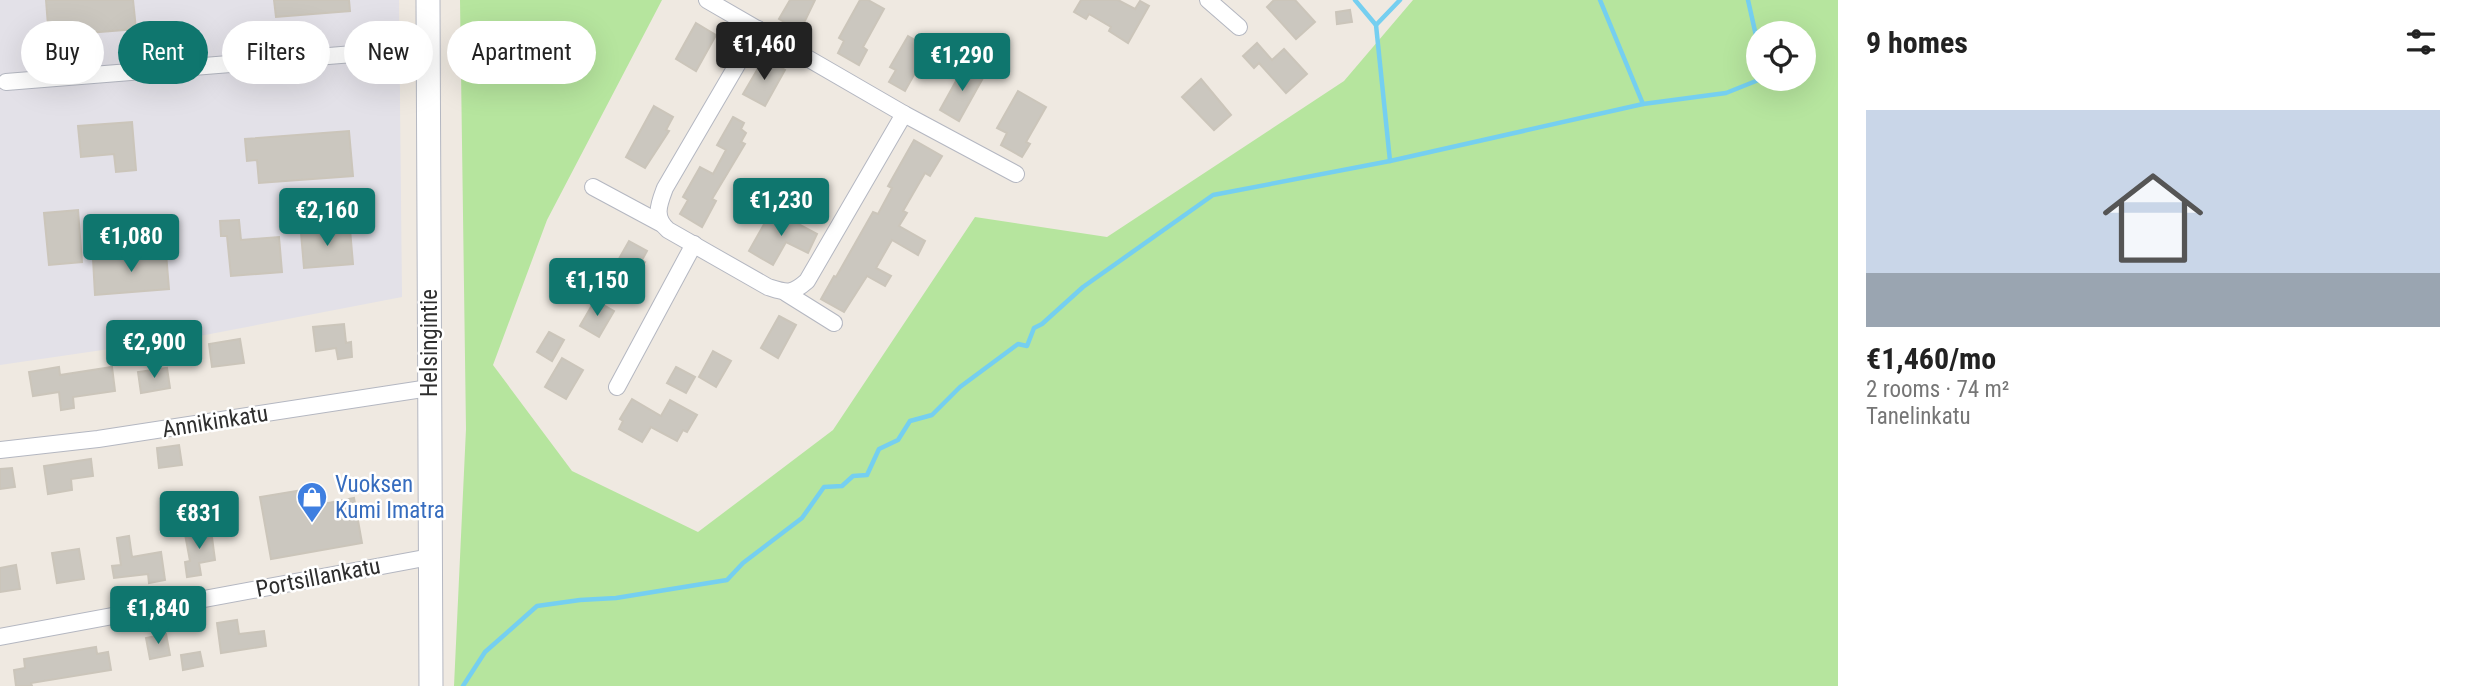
<!DOCTYPE html>
<html lang="en">
<head>
<meta charset="utf-8">
<style>
  :root { --surface:#fff; --page:#f6f6f6; --text:#222; --muted:#767676; --accent:#0f766e }
  body { margin:0; font-family:"Roboto Condensed",sans-serif; background:var(--page); color:var(--text); height:100vh; display:flex; flex-direction:column; font-size:26px; white-space:nowrap }
  * { box-sizing:border-box; margin:0 }
  p { font-size:23px; color:var(--muted) }
  .icon { flex:none; width:38px; height:38px; fill:none; stroke:currentColor; stroke-width:2; stroke-linecap:round; stroke-linejoin:round }
  .map { position:relative; flex:1; overflow:hidden }
  .details { display:flex; flex-direction:column; background:var(--surface); width:630px }
  .details>* { flex:none }
  .hud { position:absolute; left:21px; top:21px; width:665px; height:63px; display:flex; gap:14px }
  .buttons { position:absolute; left:1746px; top:21px; display:grid; gap:14px }
  .buttons a { display:grid; place-items:center; width:70px; height:70px; border-radius:50%; background:var(--surface); box-shadow:0 7px 28px #0002; font-size:35px }
  .price { position:absolute; translate:-50% -60px; padding:0 16px; border-radius:7px; background:var(--accent); color:#fff; font-size:23px; line-height:46px; filter:drop-shadow(0 2px 4px #0008) }
  .price::after { content:''; position:absolute; left:50%; top:42px; width:21px; height:16px; margin-left:-10px; background:inherit; clip-path:polygon(0 0,100% 0,50% 100%) }
  .price.current { background:#222; color:#fff }
  ul { padding:0; list-style:none }
  li { display:grid; align-content:center; gap:14px; height:371px; padding:0 28px }
  li span { display:grid; place-items:center; height:217px; border-radius:0px; color:#555 }
  li>.icon { margin-inline-start:auto }
  span .icon { width:126px; height:126px; fill:#fffc; stroke-width:1 }
  li b { font-size:30px }
  h2 { display:flex; justify-content:space-between; align-items:center; height:84px; padding:0 28px; font-size:30px }
  .tag { padding:0 24px; border-radius:32px; background:var(--surface); box-shadow:0 7px 28px #0002; font-size:24px; line-height:63px }
  .tag.current { background:var(--accent); color:#fff }
  main { display:flex; flex:1; min-height:0 }
  .map>svg:first-child { display:block }
  .industrial { fill:#e3e1e8 }
  .green { fill:#b6e59e; fill-rule:evenodd }
  .lines { fill:none; stroke-linecap:round; stroke-linejoin:round }
  .stream { stroke:#75cff0; stroke-width:4.5 }
  .building { fill:#cbc7bf; stroke:#cbc5ba; stroke-width:2 }
  .street-casing { stroke:#b4b7c1; stroke-width:18 }
  .secondary-casing { stroke:#b4b7c1; stroke-width:25 }
  .street { stroke:#fff; stroke-width:16 }
  .secondary { stroke:#fff; stroke-width:23 }
  .labels { text-anchor:middle; stroke-width:5; stroke-linejoin:round; paint-order:stroke }
  .street-label { font-size:23px; fill:#2e2e2e; stroke:#fff }
  .shop-label { font-size:23px; fill:#366cbe; stroke:#fff; text-anchor:start }
</style>
</head>
<body>
<main>
<div class="map">
<svg width="1838" height="686" viewBox="0 0 1838 686">
  <rect width="100%" height="100%" fill="#efe9e1"/>
  <polygon class="industrial" points="0,0 399,0 402,297 205,335 0,365"/>
  <path class="green" d="M 460,0 L 662,0 L 547,220 L 493,365 L 572,471 L 698,532 L 833,430 L 975,217 L 1107,237 L 1344,81 L 1413,0 L 1838,0 L 1838,686 L 454,686 L 466,429 ZM 1759,33 L 1804,33 L 1804,79 L 1759,79 Z"/>
  <g class="lines">
    <g class="stream">
      <polyline points="1355,0 1376,25 1390,161"/>
      <polyline points="1600,0 1643,104"/>
      <polyline points="1748,0 1759,49"/>
      <polyline points="1376,25 1400,0"/>
      <polyline points="463,686 485,652 537,606 580,600 616,598 727,580 743,563 802,518 824,487 842,486 853,476 867,475 879,449 898,440 910,421 932,415 960,387 1018,344 1027,346 1034,328 1042,324 1083,287 1213,195 1390,161 1643,104 1726,93 1761,79"/>
    </g>
  </g>
  <g class="building">
    <polygon points="46,0 133,0 136,29 87,33 87,36 49,39"/>
    <polygon points="274,0 349,0 350,11 276,17"/>
    <polygon points="790,0 815,0 800,31 779,19"/>
    <polygon points="860,0 868,0 884,9 863,47 867,50 859,65 838,53 844,41 839,38"/>
    <polygon points="1081,0 1118,0 1135,9 1140,1 1149,6 1128,43 1109,31 1111,27 1089,14 1086,19 1074,12"/>
    <polygon points="1274,0 1295,0 1315,22 1296,39 1267,7"/>
    <polygon points="1350,10 1352,22 1337,24 1336,12"/>
    <polygon points="696,23 716,35 696,71 676,59"/>
    <polygon points="908,36 929,48 905,91 889,82 896,70 890,67"/>
    <polygon points="1257,43 1272,60 1284,49 1307,74 1286,93 1259,63 1254,68 1243,56"/>
    <polygon points="764,58 785,70 765,106 743,94"/>
    <polygon points="965,65 984,76 959,121 940,110"/>
    <polygon points="1201,79 1231,115 1214,130 1182,97"/>
    <polygon points="1018,91 1046,107 1026,142 1030,144 1022,157 1001,145 1007,133 997,128"/>
    <polygon points="654,106 673,117 666,130 669,131 645,168 626,157"/>
    <polygon points="733,117 744,123 741,129 746,133 741,142 745,144 712,199 716,201 702,227 680,214 688,200 683,197 700,167 713,174 726,150 717,145"/>
    <polygon points="132,122 136,170 116,172 114,154 81,157 78,126"/>
    <polygon points="349,131 353,176 259,183 257,160 247,161 245,139"/>
    <polygon points="914,140 942,156 930,176 925,173 903,211 907,213 899,226 925,241 918,255 892,240 876,268 891,276 885,286 867,276 844,312 821,299 834,276 836,277 873,212 878,214 892,188 888,186"/>
    <polygon points="78,210 82,262 49,265 44,213"/>
    <polygon points="772,210 817,234 808,253 786,242 773,265 749,251"/>
    <polygon points="239,220 241,240 279,237 282,272 231,276 227,236 221,236 220,221"/>
    <polygon points="350,229 353,264 304,268 301,233"/>
    <polygon points="629,241 647,251 642,260 645,262 632,285 611,273"/>
    <polygon points="166,253 169,289 95,295 93,259"/>
    <polygon points="584,273 601,283 593,297 576,287"/>
    <polygon points="595,300 614,311 599,337 580,326"/>
    <polygon points="779,316 796,325 778,358 761,348"/>
    <polygon points="344,324 346,343 351,342 352,357 338,359 336,348 316,351 313,327"/>
    <polygon points="549,332 564,340 552,361 537,352"/>
    <polygon points="240,339 244,363 212,367 209,344"/>
    <polygon points="713,351 731,361 716,387 699,377"/>
    <polygon points="562,358 583,370 566,399 545,387"/>
    <polygon points="59,367 60,375 112,367 115,391 73,397 74,408 61,410 59,392 33,396 29,372"/>
    <polygon points="676,367 695,377 686,393 667,383"/>
    <polygon points="167,368 170,388 141,393 138,372"/>
    <polygon points="632,399 661,416 670,400 697,415 687,432 683,430 677,441 651,427 642,442 619,429 623,421 620,419"/>
    <polygon points="179,445 182,465 159,468 157,448"/>
    <polygon points="91,459 93,476 71,479 72,490 48,494 44,466"/>
    <polygon points="12,468 15,487 0,489 0,469"/>
    <polygon points="315,488 318,505 354,498 362,543 271,559 260,497"/>
    <polygon points="211,530 215,560 199,563 201,575 187,577 185,562 190,561 185,534"/>
    <polygon points="129,536 132,557 161,552 165,580 149,583 148,574 114,578 112,566 121,565 117,538"/>
    <polygon points="79,549 84,579 57,583 52,553"/>
    <polygon points="16,565 20,589 0,592 0,568"/>
    <polygon points="237,620 239,634 264,631 266,646 221,653 217,623"/>
    <polygon points="166,634 170,655 150,659 146,638"/>
    <polygon points="96,647 97,654 108,652 111,670 31,683 32,686 16,686 14,670 25,668 24,659"/>
    <polygon points="200,652 203,666 183,670 181,655"/>
  </g>
  <g class="lines">
    <g class="street-casing">
      <g id="street">
        <polyline points="707,0 904,114 1016,174"/>
        <polyline points="1208,0 1239,27"/>
        <path d="M 758,29 L 665,188 C 659,204 653,217 668,230 L 768,287 C 787,293 791,295 807,281 L 904,114"/>
        <polyline points="6,82 428,48"/>
        <polyline points="593,187 660,223"/>
        <polyline points="786,293 834,323"/>
        <polyline points="617,387 694,244"/>
        <polyline points="0,450 98,439 429,388"/>
        <polyline points="0,637 430,557"/>
      </g>
    </g>
    <g class="secondary-casing">
      <polyline id="secondary" points="428,0 431,686"/>
    </g>
    <use href="#street" class="street"/>
    <use href="#secondary" class="secondary"/>
  </g>
  <defs>
    <g id="shop-pin" transform="scale(1.575)"><path d="M0 17L-7.5 6A9.5 9.5 0 1 1 7.5 6Z" fill="#3f7fe0" stroke="#fff"/><path d="M-5-2.5h2.3a2.7 3.5 0 0 1 5.4 0H5L5.5 6h-11ZM-1.5-2.5h3a1.5 2.3 0 0 0-3 0Z" fill="#fff"/></g>
  </defs>
  <g fill-rule="evenodd">
    <use href="#shop-pin" x="312" y="497"/>
  </g>
  <g class="labels">
    <g class="street-label">
      <text transform="translate(429 343) rotate(-90)" y="8">Helsingintie</text>
      <text transform="translate(215 421) rotate(-9)" y="8">Annikinkatu</text>
      <text transform="translate(318 577) rotate(-11)" y="8">Portsillankatu</text>
    </g>
    <g class="shop-label">
      <text x="335" y="492">Vuoksen<tspan x="335" dy="26">Kumi Imatra</tspan></text>
    </g>
  </g>
</svg>
<div class="buttons">
<a><svg class="icon" aria-label="locate" viewBox="0 0 24 24"><circle cx="12" cy="12" r="6"/><path d="M12 2v4M12 18v4M2 12h4M18 12h4"/></svg></a>
</div>
<b class="price current" style="left:764px;top:82px">€1,460</b>
<b class="price" style="left:962px;top:93px">€1,290</b>
<b class="price" style="left:781px;top:238px">€1,230</b>
<b class="price" style="left:327px;top:248px">€2,160</b>
<b class="price" style="left:131px;top:274px">€1,080</b>
<b class="price" style="left:597px;top:318px">€1,150</b>
<b class="price" style="left:154px;top:380px">€2,900</b>
<b class="price" style="left:199px;top:551px">€831</b>
<b class="price" style="left:158px;top:646px">€1,840</b>
<div class="hud">
<a class="tag">Buy</a>
<a class="tag current">Rent</a>
<a class="tag">Filters</a>
<a class="tag">New</a>
<a class="tag">Apartment</a>
</div>
</div>
<section class="details">
<h2>9 homes<svg class="icon" aria-label="filters" viewBox="0 0 24 24"><path d="M4 7h16M4 17h16"/><circle cx="9" cy="7" r="2"/><circle cx="15" cy="17" r="2"/></svg></h2>
<ul>
<li><span style="background:linear-gradient(#c9d6e8 75%,#9aa5b1 0)"><svg class="icon" aria-label="home" viewBox="0 0 24 24"><path d="M3 11l9-7 9 7M6 9v11h12V9"/></svg></span><div><b>€1,460/mo</b><p>2 rooms · 74 m²</p><p>Tanelinkatu</p></div></li>
</ul>
</section>
</main>
</body>
</html>
